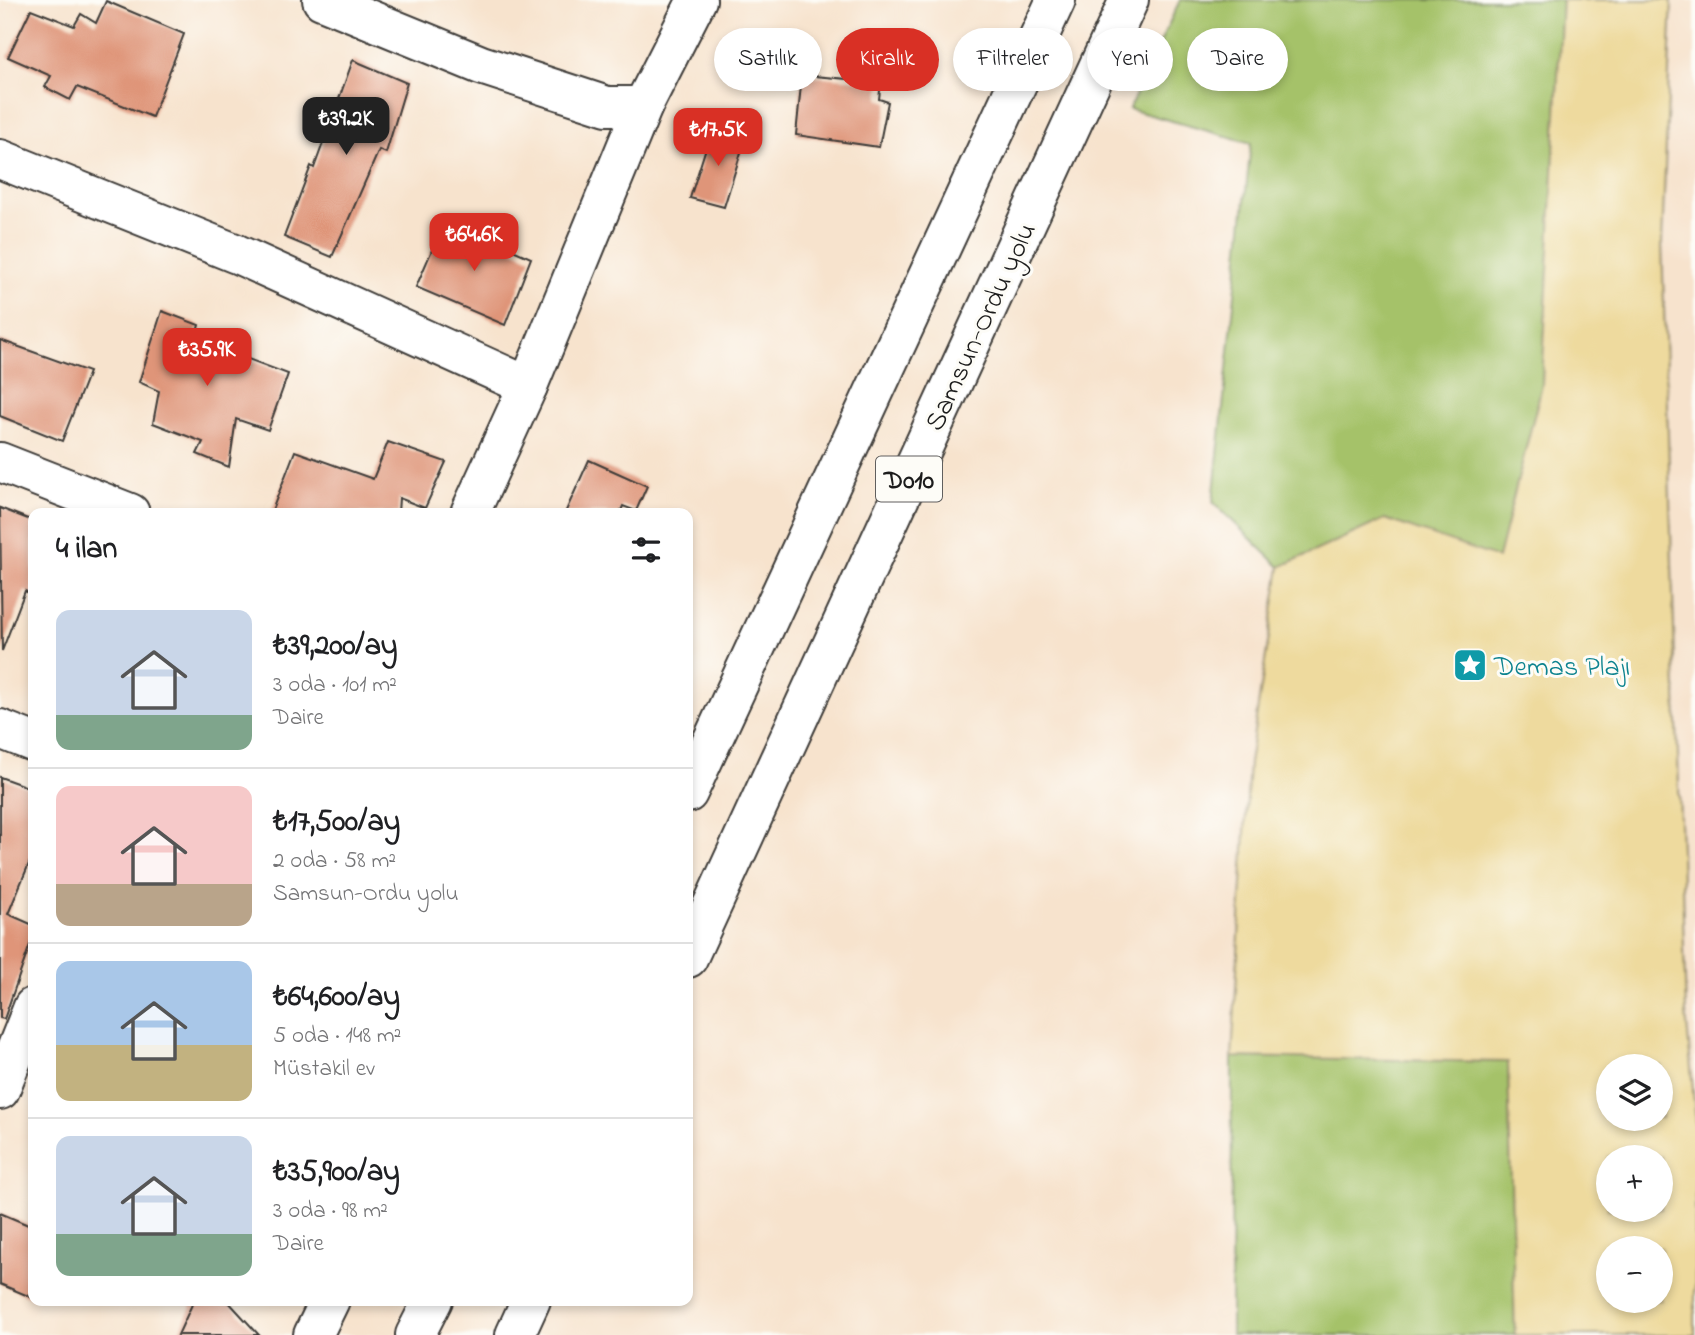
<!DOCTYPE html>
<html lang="tr">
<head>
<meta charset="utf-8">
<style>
  :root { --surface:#fff; --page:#f2f2f2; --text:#202124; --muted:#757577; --line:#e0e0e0; --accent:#d93025 }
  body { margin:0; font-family:"Indie Flower",sans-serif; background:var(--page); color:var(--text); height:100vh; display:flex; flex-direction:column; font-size:26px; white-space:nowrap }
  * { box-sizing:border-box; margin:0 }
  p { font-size:23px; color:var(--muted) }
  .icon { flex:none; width:38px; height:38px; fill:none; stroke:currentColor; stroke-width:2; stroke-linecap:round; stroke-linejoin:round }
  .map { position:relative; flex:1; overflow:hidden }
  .side { position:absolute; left:28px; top:508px; width:665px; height:798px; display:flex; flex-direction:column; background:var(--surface); border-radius:14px; box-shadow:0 4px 10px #0003 }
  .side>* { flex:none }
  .guide { position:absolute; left:714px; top:28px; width:665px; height:63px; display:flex; gap:14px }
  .fabs { position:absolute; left:1596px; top:1054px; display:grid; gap:14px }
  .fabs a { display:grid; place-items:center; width:77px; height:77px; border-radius:50%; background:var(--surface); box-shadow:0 4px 10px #0003; font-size:35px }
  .price { position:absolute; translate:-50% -60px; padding:0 16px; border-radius:14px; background:var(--accent); color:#fff; font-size:23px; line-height:46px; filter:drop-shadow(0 2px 4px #0008) }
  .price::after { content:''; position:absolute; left:50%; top:42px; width:21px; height:16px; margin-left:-10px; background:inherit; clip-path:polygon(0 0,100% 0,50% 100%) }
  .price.active { background:#222; color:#fff }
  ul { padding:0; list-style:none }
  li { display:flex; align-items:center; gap:21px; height:175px; padding:0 28px }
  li+li { border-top:2px solid var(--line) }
  li span { display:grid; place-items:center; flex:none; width:196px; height:140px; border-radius:14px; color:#555 }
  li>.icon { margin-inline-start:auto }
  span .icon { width:84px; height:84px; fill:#fffc; stroke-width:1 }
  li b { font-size:30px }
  h2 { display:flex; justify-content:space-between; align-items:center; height:84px; padding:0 28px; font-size:30px }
  .chip { padding:0 24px; border-radius:32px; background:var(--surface); box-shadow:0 4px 10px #0003; font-size:24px; line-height:63px }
  .chip.active { background:var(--accent); color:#fff }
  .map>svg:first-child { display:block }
  .green { fill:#a5c269; stroke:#606f42; stroke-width:2 }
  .sand { fill:#eeda9e; stroke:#857b5d; stroke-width:2; fill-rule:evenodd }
  .building { fill:#df9579 }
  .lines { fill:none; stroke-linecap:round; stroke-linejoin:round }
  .minor-casing { stroke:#3d3a37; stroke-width:42 }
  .highway-casing { stroke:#3d3a37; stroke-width:42 }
  .minor { stroke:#fff; stroke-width:38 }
  .highway { stroke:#fff; stroke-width:38 }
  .labels { text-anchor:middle; stroke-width:6; stroke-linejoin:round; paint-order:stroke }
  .shield { fill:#fdfcf7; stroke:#605f5e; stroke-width:2 }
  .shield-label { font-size:26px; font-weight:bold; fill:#1c1c1c }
  .street-label { font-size:28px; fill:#1c1c1c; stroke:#fdfcf7 }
  .culture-label { font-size:28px; fill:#0d838f; stroke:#fdfcf7; text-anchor:start }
</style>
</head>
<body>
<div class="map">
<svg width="1695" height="1335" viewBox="0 0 1695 1335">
  <rect width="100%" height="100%" fill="#fdfcf7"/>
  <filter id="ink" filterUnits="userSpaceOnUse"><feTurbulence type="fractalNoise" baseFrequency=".0143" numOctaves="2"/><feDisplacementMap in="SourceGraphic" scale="14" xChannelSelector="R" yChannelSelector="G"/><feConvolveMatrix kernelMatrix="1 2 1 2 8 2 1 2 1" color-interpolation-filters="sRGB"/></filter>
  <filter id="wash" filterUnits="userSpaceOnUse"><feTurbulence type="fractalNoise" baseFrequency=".00686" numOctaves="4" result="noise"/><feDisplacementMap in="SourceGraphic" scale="28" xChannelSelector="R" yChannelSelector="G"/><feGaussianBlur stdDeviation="1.57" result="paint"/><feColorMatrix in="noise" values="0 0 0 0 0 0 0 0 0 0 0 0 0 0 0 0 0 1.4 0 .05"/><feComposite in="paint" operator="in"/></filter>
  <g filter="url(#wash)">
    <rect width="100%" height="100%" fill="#f7e3cd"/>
    <g class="green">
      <polygon points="1180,0 1562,0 1542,385 1498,559 1385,519 1280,567 1213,502 1251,143 1129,109"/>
      <polygon points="1232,1057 1508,1062 1515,1335 1231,1335"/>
    </g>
    <path class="sand" d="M 1562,0 L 1672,0 L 1662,242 L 1686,1012 L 1695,1113 L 1695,1335 L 1515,1335 L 1508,1062 L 1232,1057 L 1249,763 L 1280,567 L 1385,519 L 1498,558 L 1542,385 ZM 1608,1066 L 1661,1066 L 1661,1118 L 1608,1118 ZM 1608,1157 L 1661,1157 L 1661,1209 L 1608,1209 ZM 1608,1248 L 1661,1248 L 1661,1300 L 1608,1300 Z"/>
    <g id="blocks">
      <g class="building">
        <polygon points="106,1 184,34 152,117 77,87 70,100 45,87 51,76 8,57 31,9 74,26 81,14 96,23"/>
        <polygon points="353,60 407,83 386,153 379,150 332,257 284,237 311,166 314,168"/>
        <polygon points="802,75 881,82 879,99 888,102 879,147 796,135"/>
        <polygon points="711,132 746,136 724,207 690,198"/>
        <polygon points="445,220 531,258 505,325 416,287"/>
        <polygon points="162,311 199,325 195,339 288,374 268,430 236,419 229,467 197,454 203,442 153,423 159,391 139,382"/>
        <polygon points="0,340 89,372 62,441 0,416"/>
        <polygon points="388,442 446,462 425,508 399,498 398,513 271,513 295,451 373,479"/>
        <polygon points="589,460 647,486 636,511 623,506 620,513 565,513"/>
        <polygon points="0,508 33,521 33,595 25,591 2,651"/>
        <polygon points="0,777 33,789 33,854 8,914 33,925 33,936 4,1019 0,1018"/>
        <polygon points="0,1213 33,1227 33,1298 0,1284"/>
        <polygon points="194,1300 227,1300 259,1335 178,1335"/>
      </g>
    </g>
  </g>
  <g filter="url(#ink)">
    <use href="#blocks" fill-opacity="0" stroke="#3d3a37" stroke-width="2"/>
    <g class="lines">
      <g class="minor-casing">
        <g id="minor">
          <polyline points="322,0 481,65 607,106 643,106"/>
          <polyline points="0,159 237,254 528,386"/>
          <polyline points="0,462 130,513"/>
          <polyline points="470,513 528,386 643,106 697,0"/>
          <polyline points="0,729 33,742"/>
          <polyline points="0,1090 33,1007"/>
          <polyline points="313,1335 330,1300"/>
        </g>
      </g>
      <g class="highway-casing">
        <g id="highway">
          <polyline points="688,793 1056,0"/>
          <polyline points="688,958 1129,0"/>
          <polyline points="415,1335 433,1300"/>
          <polyline points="515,1335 531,1300"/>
        </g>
      </g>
      <use href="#minor" class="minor"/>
      <use href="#highway" class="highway"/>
    </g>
  </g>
  <defs>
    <g id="sight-square" transform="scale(1.75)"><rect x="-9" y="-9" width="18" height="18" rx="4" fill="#0f9aa8" stroke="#fdfcf7"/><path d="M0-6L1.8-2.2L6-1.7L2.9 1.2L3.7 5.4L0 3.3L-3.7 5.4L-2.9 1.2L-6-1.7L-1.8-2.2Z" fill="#fff"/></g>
  </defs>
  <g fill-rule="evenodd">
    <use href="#sight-square" x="1470" y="665"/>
  </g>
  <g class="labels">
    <rect class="shield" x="876" y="456.5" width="66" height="45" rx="5"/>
    <g class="shield-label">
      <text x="909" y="488">D010</text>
    </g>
    <g class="street-label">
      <text transform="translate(979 326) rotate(-65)" y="10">Samsun-Ordu yolu</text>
    </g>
    <g class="culture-label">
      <text x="1494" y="675">Demas Plajı</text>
    </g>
  </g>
</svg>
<div class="fabs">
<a><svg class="icon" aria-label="layers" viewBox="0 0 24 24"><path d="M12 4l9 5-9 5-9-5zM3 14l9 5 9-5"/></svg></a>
<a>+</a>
<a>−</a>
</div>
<b class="price active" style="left:346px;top:157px">₺39.2K</b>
<b class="price" style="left:718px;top:168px">₺17.5K</b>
<b class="price" style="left:474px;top:273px">₺64.6K</b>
<b class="price" style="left:207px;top:388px">₺35.9K</b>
<div class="guide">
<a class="chip">Satılık</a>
<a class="chip active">Kiralık</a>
<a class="chip">Filtreler</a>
<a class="chip">Yeni</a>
<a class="chip">Daire</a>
</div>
<section class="side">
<h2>4 ilan<svg class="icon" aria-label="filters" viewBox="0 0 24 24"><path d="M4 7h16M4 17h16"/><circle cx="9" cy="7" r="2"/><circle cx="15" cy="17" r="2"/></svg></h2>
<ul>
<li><span style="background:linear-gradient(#c9d6e8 75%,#7fa58c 0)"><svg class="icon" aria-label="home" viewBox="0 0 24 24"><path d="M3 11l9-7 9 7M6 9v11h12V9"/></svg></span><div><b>₺39,200/ay</b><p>3 oda · 101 m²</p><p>Daire</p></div></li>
<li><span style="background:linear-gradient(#f6c9c9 70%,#b9a48a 0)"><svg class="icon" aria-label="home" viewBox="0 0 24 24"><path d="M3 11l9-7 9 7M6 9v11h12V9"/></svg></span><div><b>₺17,500/ay</b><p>2 oda · 58 m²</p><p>Samsun-Ordu yolu</p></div></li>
<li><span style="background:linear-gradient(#a9c7e8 60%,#c2b280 0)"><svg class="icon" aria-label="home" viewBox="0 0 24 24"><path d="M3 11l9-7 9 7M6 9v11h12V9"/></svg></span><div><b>₺64,600/ay</b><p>5 oda · 148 m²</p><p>Müstakil ev</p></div></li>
<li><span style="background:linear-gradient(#c9d6e8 70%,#7fa58c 0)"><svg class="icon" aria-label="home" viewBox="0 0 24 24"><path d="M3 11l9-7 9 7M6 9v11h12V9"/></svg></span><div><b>₺35,900/ay</b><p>3 oda · 98 m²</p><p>Daire</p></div></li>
</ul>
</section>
</div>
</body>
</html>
